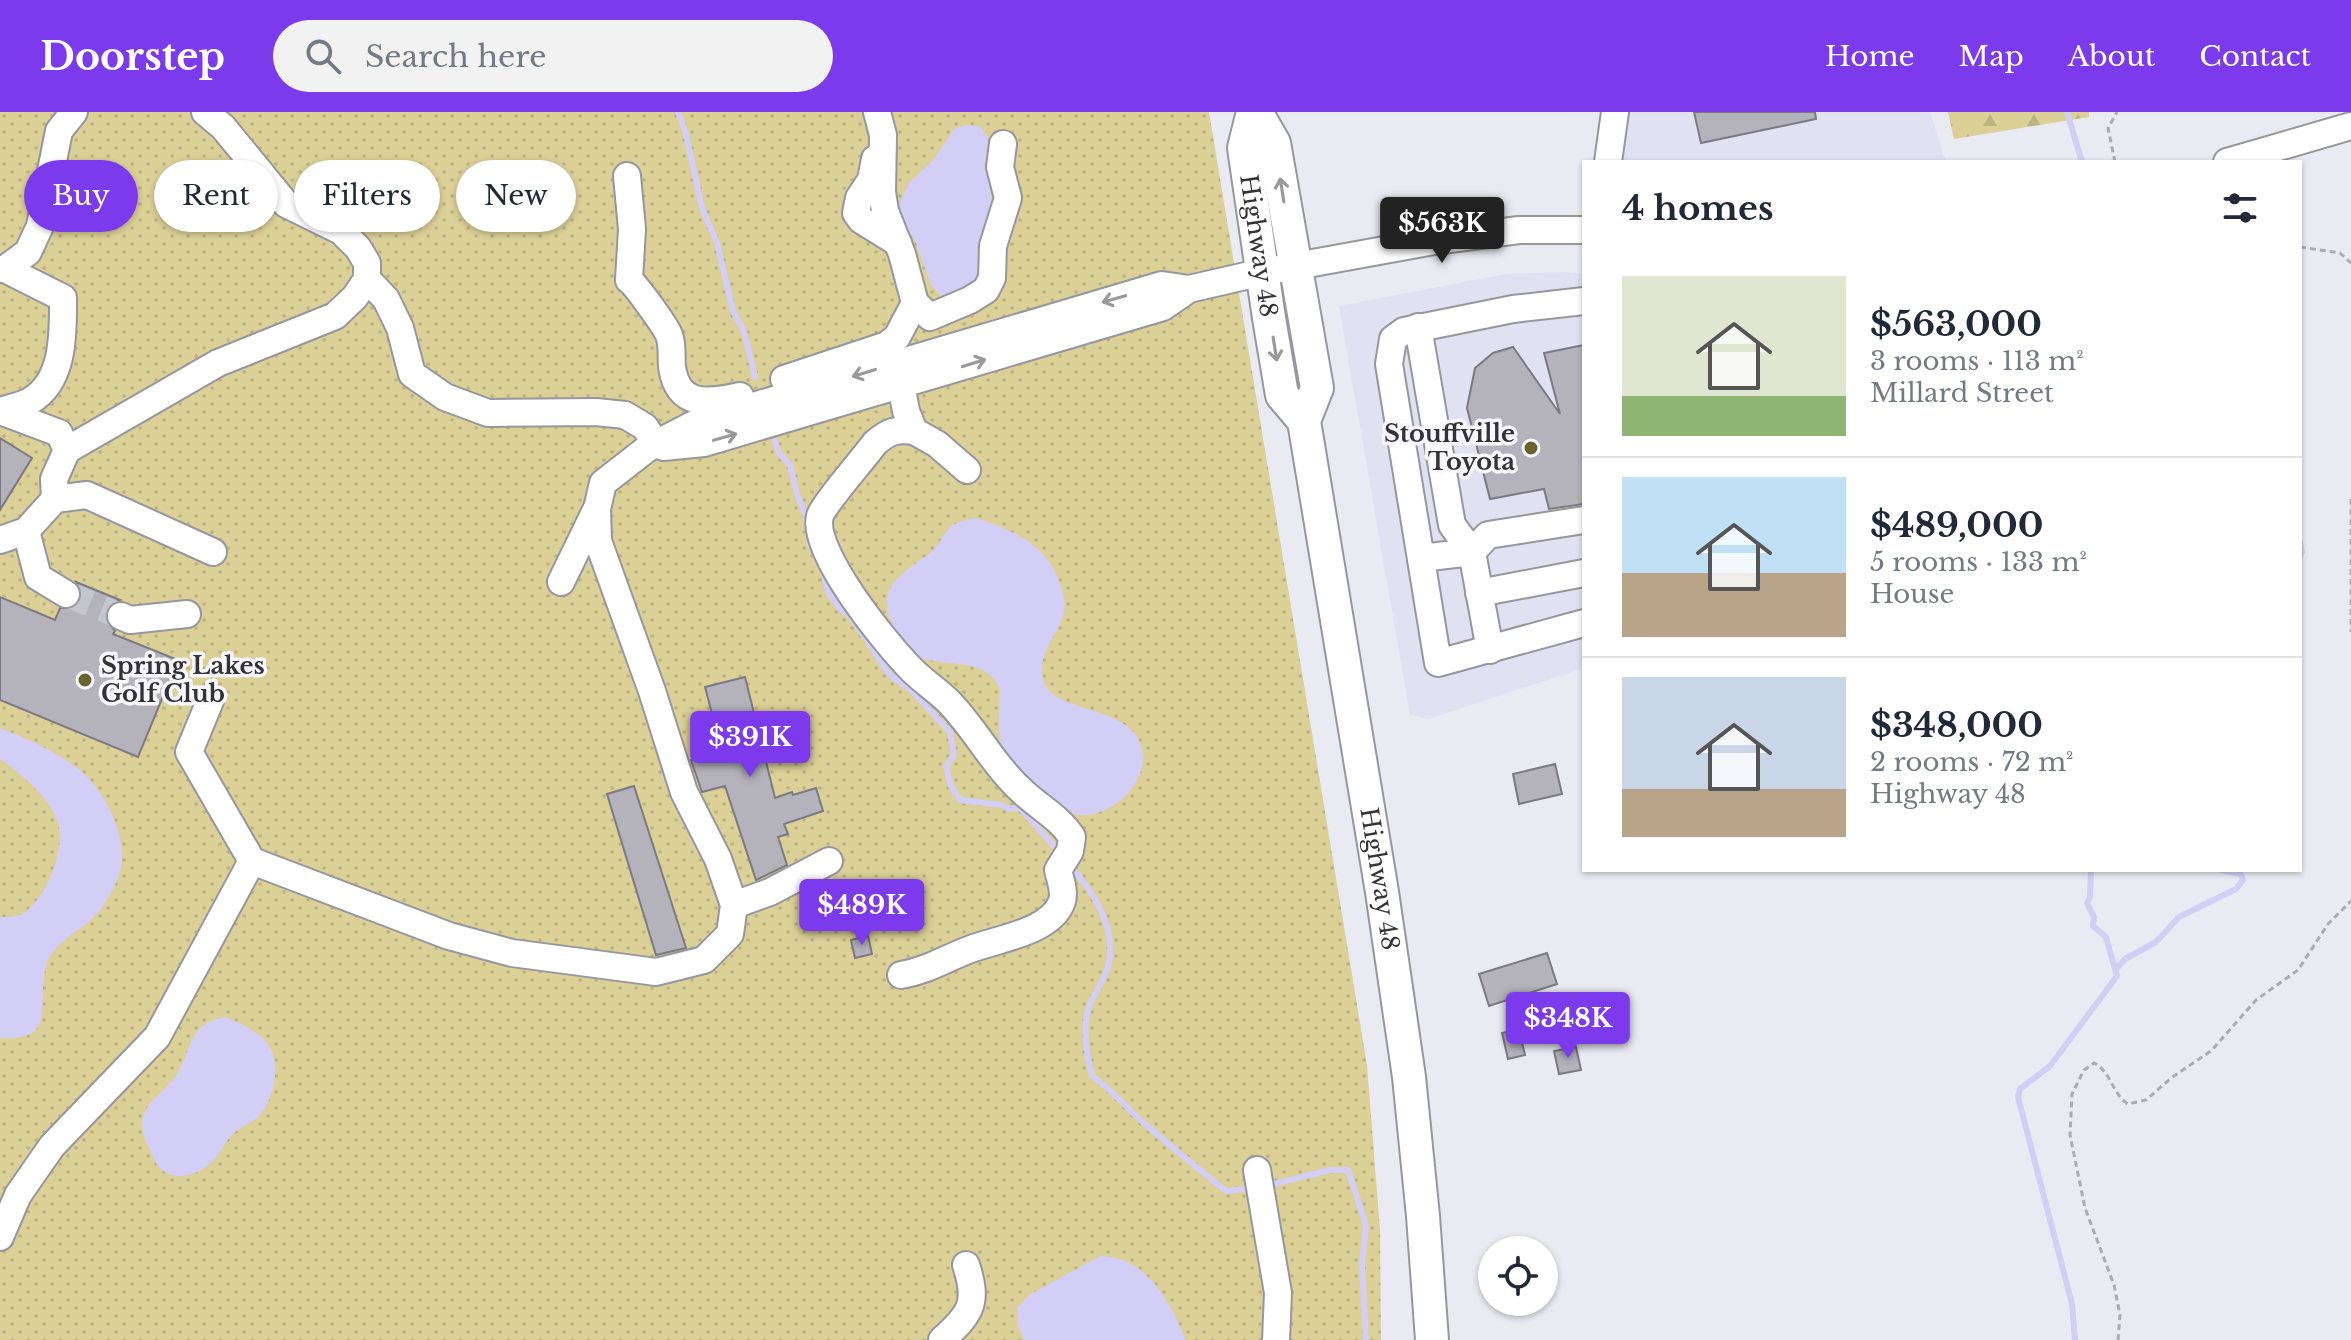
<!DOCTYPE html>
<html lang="en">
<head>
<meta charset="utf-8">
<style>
  :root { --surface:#fff; --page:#f2f2f3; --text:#1f2937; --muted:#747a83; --line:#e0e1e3; --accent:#7c3aed }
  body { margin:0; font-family:"Libre Baskerville",serif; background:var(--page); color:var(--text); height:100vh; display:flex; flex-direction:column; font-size:30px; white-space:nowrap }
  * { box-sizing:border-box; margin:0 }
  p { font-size:26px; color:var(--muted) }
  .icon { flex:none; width:44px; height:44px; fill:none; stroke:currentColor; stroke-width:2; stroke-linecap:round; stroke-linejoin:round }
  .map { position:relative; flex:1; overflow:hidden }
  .details { position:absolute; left:1582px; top:48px; width:720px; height:712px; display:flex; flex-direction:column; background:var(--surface); border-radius:0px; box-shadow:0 2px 6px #0004 }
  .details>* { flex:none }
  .banner { position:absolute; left:24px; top:48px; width:760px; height:72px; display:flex; gap:16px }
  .controls { position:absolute; left:1478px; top:1124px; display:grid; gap:16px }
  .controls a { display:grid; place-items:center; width:80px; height:80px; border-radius:50%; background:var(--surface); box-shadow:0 2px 6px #0004; font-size:40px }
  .price { position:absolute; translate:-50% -68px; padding:0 18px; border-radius:8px; background:var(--accent); color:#fff; font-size:26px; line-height:52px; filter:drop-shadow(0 2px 4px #0008) }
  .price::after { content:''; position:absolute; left:50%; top:48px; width:24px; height:18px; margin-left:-12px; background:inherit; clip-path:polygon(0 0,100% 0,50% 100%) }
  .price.selected { background:#222; color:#fff }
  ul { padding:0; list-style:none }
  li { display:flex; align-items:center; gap:24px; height:200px; padding:0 40px }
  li+li { border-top:2px solid var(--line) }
  li span { display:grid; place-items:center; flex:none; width:224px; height:160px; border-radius:0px; color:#555 }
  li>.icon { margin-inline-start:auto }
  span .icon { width:96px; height:96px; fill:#fffc; stroke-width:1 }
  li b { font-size:34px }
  h2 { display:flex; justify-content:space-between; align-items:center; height:96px; padding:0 40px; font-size:34px }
  .pill { padding:0 28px; border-radius:36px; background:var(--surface); box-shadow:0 2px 6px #0004; font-size:28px; line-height:72px }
  .pill.selected { background:var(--accent); color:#fff }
  header { display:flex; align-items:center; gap:48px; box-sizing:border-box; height:112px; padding:0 40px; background:var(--accent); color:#fff }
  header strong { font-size:38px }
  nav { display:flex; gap:44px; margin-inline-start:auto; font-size:28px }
  .search { width:560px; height:72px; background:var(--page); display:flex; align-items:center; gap:20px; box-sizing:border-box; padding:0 28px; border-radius:44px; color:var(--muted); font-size:30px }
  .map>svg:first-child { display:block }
  .built { fill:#e2e1f2 }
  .grass { fill:url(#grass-dots) }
  .forest { fill:url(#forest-firs) }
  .water { fill:#d2cef6 }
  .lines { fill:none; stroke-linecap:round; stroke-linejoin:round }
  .stream { stroke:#d2cef6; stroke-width:6 }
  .building { fill:#b4b3bc; stroke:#7b7a83; stroke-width:2 }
  .minor-tunnel { stroke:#c5c5cd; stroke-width:26; stroke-dasharray:26 13; stroke-linecap:butt }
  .minor-casing { stroke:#96969e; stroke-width:30 }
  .major-casing { stroke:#96969e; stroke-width:36 }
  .path { stroke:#ababb2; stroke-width:3; stroke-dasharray:6 4; stroke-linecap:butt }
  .minor { stroke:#fff; stroke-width:26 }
  .major { stroke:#fff; stroke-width:32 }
  .oneway { stroke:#99999a }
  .poi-dot { fill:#6a612d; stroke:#f8f7ff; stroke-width:3 }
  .labels { text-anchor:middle; stroke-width:7; stroke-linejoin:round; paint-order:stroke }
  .street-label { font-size:24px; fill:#333336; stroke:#f8f7ff }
  .poi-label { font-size:24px; font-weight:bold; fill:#333336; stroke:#f8f7ff; text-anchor:end }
</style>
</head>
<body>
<header>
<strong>Doorstep</strong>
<div class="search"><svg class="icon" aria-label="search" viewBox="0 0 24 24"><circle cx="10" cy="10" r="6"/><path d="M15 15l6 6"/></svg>Search here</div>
<nav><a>Home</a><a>Map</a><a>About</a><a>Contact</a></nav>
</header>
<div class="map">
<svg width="2351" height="1228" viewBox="0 0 2351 1228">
  <defs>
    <pattern id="grass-dots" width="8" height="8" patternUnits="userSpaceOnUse" patternTransform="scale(2)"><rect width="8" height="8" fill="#dbd096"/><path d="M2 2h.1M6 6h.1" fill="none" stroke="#bcb382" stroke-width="1.8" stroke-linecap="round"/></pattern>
    <pattern id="forest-firs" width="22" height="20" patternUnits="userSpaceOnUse" patternTransform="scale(2)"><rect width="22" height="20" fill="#dbd096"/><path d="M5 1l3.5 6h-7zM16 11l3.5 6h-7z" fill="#bcb382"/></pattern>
  </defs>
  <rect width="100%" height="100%" fill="#eaeaf3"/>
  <g class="built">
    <polygon points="1629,0 1930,0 1946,50 1623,50"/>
    <polygon points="1563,160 1584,162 1584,556 1429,607 1410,603 1339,194 1506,162"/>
  </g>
  <polygon class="grass" points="0,0 1209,0 1367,953 1380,1118 1381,1228 0,1228"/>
  <polygon class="forest" points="1948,0 2089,0 2089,5 1954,27"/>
  <g class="water">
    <polygon points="965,13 980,14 988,26 985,54 994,95 976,179 943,186 931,173 915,128 900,106 898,95 908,72 934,47 954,17"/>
    <path d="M 976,406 C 1012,418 1045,431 1059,469 C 1063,480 1067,493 1063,504 C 1057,523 1040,540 1042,561 C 1044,607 1137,587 1143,642 C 1146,673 1110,706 1080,703 C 1055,700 1006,657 1001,632 C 997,616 1000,594 1000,577 C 986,542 940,558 913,542 C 900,534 895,520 890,507 C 878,475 902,461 925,445 C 949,428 938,411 976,406 Z"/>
    <path d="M 0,616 C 28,627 58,640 81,659 C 103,678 120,712 122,740 C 124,761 110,786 97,802 C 81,819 53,830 46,854 C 36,891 59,930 0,926 L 0,805 C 10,805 21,805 29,797 C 49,778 68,732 56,705 C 45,682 21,662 0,647 Z"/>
    <path d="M 225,905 C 254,917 278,928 275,963 C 274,977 269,992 260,1003 C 252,1012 239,1015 231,1024 C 224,1032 220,1042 213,1049 C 201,1062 174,1072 159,1055 C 154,1050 152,1040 148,1034 C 129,995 161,987 177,962 C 194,934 186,913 225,905 Z"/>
    <path d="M 1100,1144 C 1148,1145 1170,1191 1186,1228 L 1024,1228 L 1018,1214 L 1017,1196 L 1029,1183 Z"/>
  </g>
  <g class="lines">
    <g class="stream">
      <polyline points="678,0 686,22 702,96 717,131 733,199 744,219 755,265"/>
      <polyline points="2067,0 2082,50"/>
      <polyline points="775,329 779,341 790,353 797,382 806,404 810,433 816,444"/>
      <polyline points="2300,430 2302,440 2300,445"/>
      <polyline points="823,457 828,480 839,496 851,505 890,563 911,578 950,620 954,642 946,655 951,674 960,688 1002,693 1009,697 1020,696 1060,741"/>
      <path d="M 1070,753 C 1094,781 1118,817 1108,855 C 1104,869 1094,881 1089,895 C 1082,915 1087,944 1092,964 C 1110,976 1122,991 1138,1006 C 1167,1031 1196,1055 1226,1079 L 1254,1076"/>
      <polyline points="2116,857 2125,847 2156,830 2179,805 2236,777 2243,768 2241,762 2221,758"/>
      <polyline points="1265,1074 1330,1058 1348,1058 1366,1113 1362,1152 1366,1228"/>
      <polyline points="2075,1228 2072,1192 2018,985 2020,977 2050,954 2117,864 2106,825 2093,814 2094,805 2087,791 2090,785 2091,758"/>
    </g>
  </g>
  <g class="building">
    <polygon points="1694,0 1815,0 1816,7 1701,31"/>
    <polygon points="1584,233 1584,392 1549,397 1544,377 1490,387 1467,296 1475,256 1493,241 1513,235 1560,302 1544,241"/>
    <polygon points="0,326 32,346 0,398"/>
    <polygon points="76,470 120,488 112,491 106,498 105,506 115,519 113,522 178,548 138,645 0,588 0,485 55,508 60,496 73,496 80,490 82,482"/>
    <polygon points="745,565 775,686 792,680 793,683 816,676 823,699 784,712 788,722 778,725 787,753 756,768 725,674 702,680 691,648 722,640 705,575"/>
    <polygon points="1555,652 1562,682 1519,692 1513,662"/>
    <polygon points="634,674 686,836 656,843 607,682"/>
    <polygon points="868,824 872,842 855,846 851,828"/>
    <polygon points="1547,841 1557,872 1489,894 1479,862"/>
    <polygon points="1519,917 1525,943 1508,947 1502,921"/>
    <polygon points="1576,935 1581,958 1559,962 1554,939"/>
  </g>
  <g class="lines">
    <polyline class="minor-tunnel" points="66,482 121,504"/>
    <g class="minor-casing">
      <g id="minor">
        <polyline points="877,0 883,23 882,80 885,99 902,142 915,191 930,205 970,188 986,178 992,166 993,134 1008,86 1000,55 1003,32"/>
        <polyline points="875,47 871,68 859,86 856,101 861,108 898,131"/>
        <polyline points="1608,50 1615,0"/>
        <polyline points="2227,50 2351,14"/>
        <path d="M 627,64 L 632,117 L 629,168 C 636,173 666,215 669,223 C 673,233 671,245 672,255 C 678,296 709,291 740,284"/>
        <path d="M 0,157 L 5,157 L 63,186 C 63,220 65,269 30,289 C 21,294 9,296 0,299"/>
        <polyline points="5,157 28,140 40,114 59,19 74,0"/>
        <polyline points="367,167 386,187 400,216 412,262 445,285 488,301 596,300 625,303 645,315 656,332"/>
        <polyline points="1584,189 1513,197 1404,219 1393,227 1389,252 1438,551 1584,511"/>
        <polyline points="1418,215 1452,413 1472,440 1490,538"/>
        <polyline points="898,256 906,299 914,319 937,332 967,358"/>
        <polyline points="784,267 887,233 897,225 915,191"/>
        <polyline points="0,299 59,321 67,338 54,367 55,387"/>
        <polyline points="663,335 704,331 1163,195 1189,177"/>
        <polyline points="67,338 218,251 335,204 355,185 367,167 367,151 358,136 341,119 286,92 223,15 205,0"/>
        <polyline points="26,419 38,465 66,482"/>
        <polyline points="0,428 26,419 55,387 87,383 213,440"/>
        <polyline points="1421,446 1472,440 1488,423 1584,408"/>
        <polyline points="561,470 596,398"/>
        <polyline points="1479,481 1584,461"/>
        <polyline points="121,504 130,508 187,502"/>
        <polyline points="210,589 189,640 252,749"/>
        <polyline points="734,793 770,780 829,749"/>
        <path d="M 901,863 C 929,858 946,846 971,837 C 997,827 1052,820 1062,789 C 1065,779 1060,767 1058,758 L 1070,739 L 1072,725 C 1060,706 1039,695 1023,680 C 994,654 976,618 949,590 C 938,579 924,570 912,558 C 887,533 810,439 820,404 C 823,393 865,345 875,331 C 889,319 896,317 914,319"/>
        <polyline points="1257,1058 1278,1181 1276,1228"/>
        <polyline points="0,1125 18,1083 52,1034 157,925 252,749 449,824 512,841 656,860 704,848 730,822 734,793 718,747 684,680 652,579 598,429 597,397 603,371 648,336 696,311 1162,173 1189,177 1263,160 1434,129 1519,118 1584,118"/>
        <path d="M 942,1228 C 970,1202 979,1192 966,1153"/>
      </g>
    </g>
    <g class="major-casing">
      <g id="major">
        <path id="s1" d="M 1253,0 L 1244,36 L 1269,206 L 1282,283 L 1304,309"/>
        <path id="s2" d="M 1256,0 L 1274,31 L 1317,276 L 1304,309 L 1382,780 L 1409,965 L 1423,1104 L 1432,1228"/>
      </g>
    </g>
    <g class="path">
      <polyline points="2115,50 2108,16 2117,0"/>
      <polyline points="2300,135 2340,141 2351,151"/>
      <polyline points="2351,387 2351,520"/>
      <path d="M 2118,1228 L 2120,1203 L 2114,1173 L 2085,1096 L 2070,1023 L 2072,982 L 2084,958 L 2094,951 C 2111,959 2112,982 2128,992 L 2146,988 L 2171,966 L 2211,939 L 2256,888 L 2298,858 L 2328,812 L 2351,789"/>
    </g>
    <use href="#minor" class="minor"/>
    <use href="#major" class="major"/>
  </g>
  <defs><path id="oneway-shaft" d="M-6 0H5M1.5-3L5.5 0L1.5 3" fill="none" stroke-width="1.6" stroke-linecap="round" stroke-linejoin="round" transform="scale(2)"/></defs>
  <g class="oneway">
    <use href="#oneway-shaft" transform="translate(1282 78) rotate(-99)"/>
    <use href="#oneway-shaft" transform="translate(1114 187) rotate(164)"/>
    <use href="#oneway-shaft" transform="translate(1275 237) rotate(81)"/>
    <use href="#oneway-shaft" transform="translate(974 251) rotate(-17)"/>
    <use href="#oneway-shaft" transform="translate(864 261) rotate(163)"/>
    <use href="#oneway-shaft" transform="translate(725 325) rotate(-16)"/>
  </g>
  <g class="poi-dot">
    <circle cx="1531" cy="336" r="8"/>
    <circle cx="85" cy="568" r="8"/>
  </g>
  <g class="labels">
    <g class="street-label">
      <text dy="8" stroke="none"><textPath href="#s1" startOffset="136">Highway 48</textPath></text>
      <text dy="8" stroke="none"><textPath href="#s2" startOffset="784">Highway 48</textPath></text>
    </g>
    <g class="poi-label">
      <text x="1515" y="330">Stouffville<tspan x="1515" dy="28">Toyota</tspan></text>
      <text x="101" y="562" text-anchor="start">Spring Lakes<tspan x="101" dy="28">Golf Club</tspan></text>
    </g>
  </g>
</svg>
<div class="controls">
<a><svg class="icon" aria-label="locate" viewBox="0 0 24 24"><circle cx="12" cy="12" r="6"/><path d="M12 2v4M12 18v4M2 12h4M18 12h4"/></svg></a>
</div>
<b class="price selected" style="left:1442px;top:153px">$563K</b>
<b class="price" style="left:750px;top:667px">$391K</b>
<b class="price" style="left:862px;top:835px">$489K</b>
<b class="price" style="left:1568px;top:948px">$348K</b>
<div class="banner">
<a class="pill selected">Buy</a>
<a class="pill">Rent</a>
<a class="pill">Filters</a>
<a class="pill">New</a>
</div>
<section class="details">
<h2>4 homes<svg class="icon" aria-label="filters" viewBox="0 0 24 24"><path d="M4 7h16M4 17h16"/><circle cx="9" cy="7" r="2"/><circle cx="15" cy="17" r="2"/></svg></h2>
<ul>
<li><span style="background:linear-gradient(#dfe7d0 75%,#8fb573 0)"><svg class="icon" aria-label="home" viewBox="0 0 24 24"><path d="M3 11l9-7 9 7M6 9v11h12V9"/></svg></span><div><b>$563,000</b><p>3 rooms · 113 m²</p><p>Millard Street</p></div></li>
<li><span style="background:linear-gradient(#bfe0f5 60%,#b9a48a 0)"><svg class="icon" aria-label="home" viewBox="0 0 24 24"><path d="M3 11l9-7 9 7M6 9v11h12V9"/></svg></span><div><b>$489,000</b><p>5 rooms · 133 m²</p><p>House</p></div></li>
<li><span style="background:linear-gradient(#c9d6e8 70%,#b9a48a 0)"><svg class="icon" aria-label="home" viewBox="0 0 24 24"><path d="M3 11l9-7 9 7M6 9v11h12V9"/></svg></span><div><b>$348,000</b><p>2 rooms · 72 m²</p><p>Highway 48</p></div></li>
</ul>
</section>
</div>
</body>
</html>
